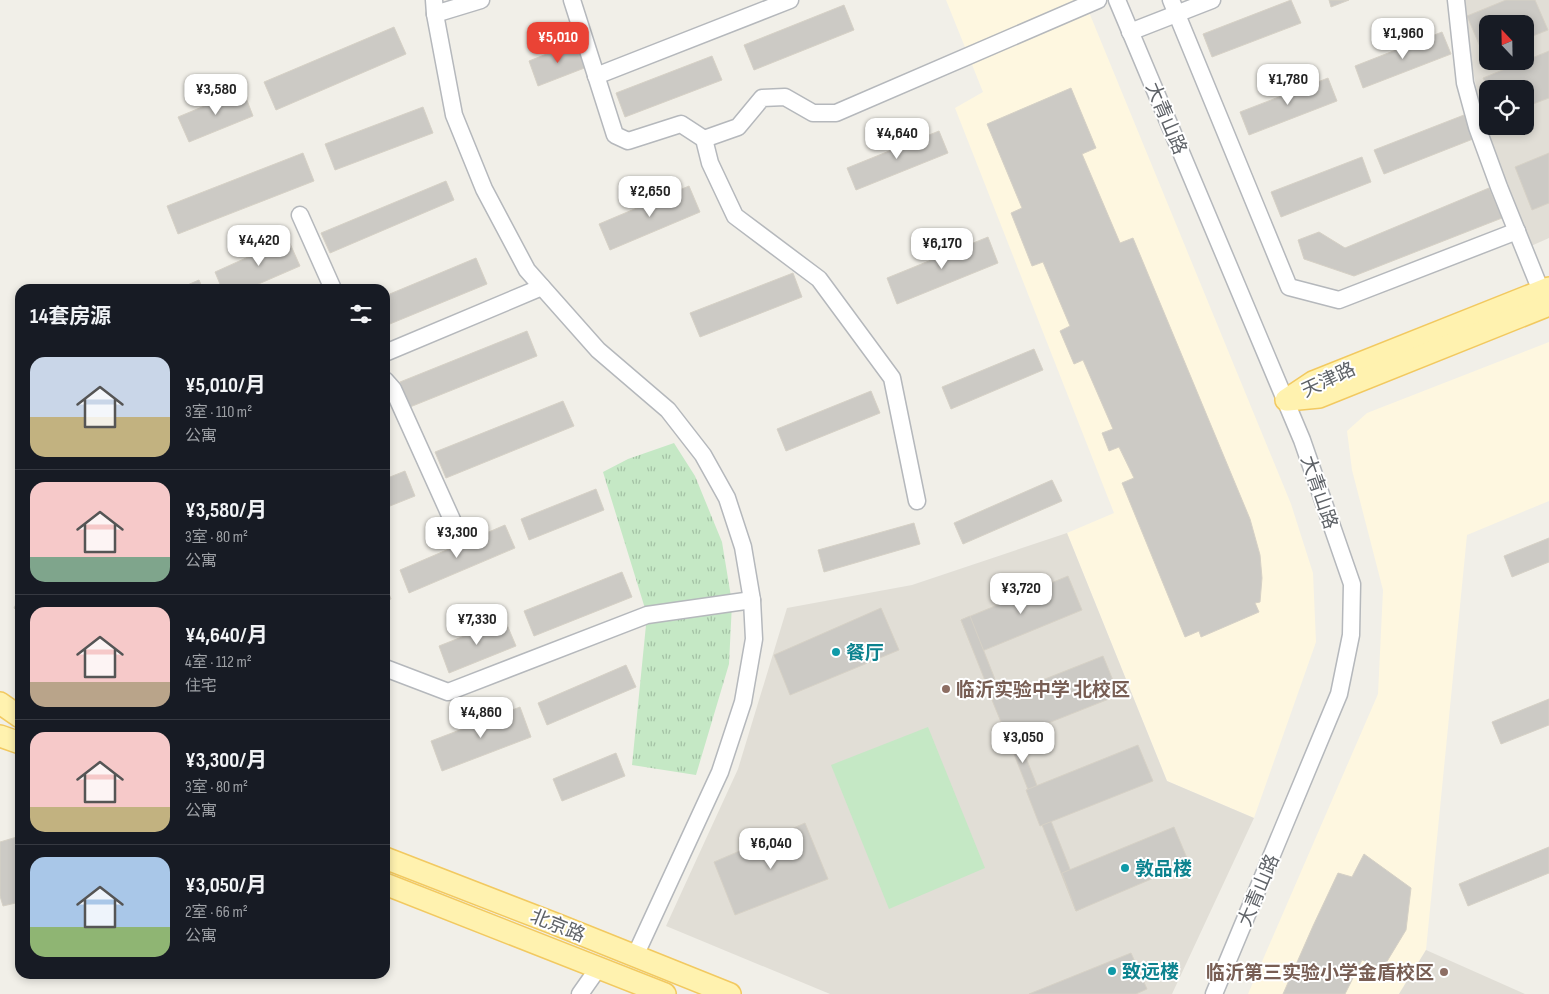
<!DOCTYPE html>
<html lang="zh">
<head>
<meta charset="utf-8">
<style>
  :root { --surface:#171b24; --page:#242831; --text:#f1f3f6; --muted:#9ea1a6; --line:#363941; --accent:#ea4335 }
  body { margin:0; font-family:"Sofia Sans Condensed","Noto Sans SC",sans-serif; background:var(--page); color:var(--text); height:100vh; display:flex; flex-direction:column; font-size:19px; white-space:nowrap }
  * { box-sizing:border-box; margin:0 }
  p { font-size:16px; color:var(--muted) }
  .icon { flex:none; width:28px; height:28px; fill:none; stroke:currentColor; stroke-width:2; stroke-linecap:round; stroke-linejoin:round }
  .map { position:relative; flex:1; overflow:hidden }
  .side { position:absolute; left:15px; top:284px; width:375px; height:695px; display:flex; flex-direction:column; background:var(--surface); border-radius:15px; box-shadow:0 2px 8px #0003 }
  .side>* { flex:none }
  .needle { width:32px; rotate:338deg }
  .controls { position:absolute; left:1479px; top:15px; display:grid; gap:10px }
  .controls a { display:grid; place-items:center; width:55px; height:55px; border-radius:10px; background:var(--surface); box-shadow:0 2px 8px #0003; font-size:25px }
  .price { position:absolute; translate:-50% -42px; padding:0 11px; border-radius:10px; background:#fff; color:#222; font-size:16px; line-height:32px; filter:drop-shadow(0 1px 2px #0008) }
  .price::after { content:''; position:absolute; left:50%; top:30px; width:15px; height:11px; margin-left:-8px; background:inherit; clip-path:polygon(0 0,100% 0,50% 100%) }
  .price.active { background:var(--accent); color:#fff }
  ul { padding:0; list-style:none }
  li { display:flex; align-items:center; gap:15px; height:125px; padding:0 15px }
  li+li { border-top:1px solid var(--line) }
  li span { display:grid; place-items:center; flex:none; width:140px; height:100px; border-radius:15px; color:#555 }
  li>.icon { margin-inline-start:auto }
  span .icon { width:60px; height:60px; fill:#fffc; stroke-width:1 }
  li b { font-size:21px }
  h2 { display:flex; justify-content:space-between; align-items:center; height:60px; padding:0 15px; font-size:21px }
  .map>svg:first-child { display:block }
  .commercial { fill:#fef7e0 }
  .education { fill:#e1ded6; fill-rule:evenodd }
  .grass { fill:#c5e8c5 }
  .park { fill:url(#park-tufts) }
  .building { fill:#cccac5; stroke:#d6d1c6 }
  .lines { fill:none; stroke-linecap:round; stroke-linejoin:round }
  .minor-casing { stroke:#b5b8bc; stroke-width:19 }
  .major-casing { stroke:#f2c960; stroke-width:24 }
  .minor { stroke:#fff; stroke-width:16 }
  .major { stroke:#fff2af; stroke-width:21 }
  .culture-dot { fill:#0f9aa8; stroke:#fff; stroke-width:2 }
  .education-dot { fill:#8d6e63; stroke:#fff; stroke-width:2 }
  .labels { text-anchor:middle; stroke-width:4; stroke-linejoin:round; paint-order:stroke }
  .street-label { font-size:19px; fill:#5f6368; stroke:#fff }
  .culture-label { font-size:19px; font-weight:bold; fill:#0d838f; stroke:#fff; text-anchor:start }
  .education-label { font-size:19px; font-weight:bold; fill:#785e54; stroke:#fff; text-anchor:start }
</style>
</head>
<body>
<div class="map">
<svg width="1549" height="994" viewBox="0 0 1549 994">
  <defs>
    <pattern id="park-tufts" width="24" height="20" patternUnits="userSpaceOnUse" patternTransform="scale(1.25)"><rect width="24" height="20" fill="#c5e8c5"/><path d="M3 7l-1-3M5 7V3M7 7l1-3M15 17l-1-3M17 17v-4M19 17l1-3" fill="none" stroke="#a3c0a4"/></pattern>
  </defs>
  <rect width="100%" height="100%" fill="#f1efe8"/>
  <g class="commercial">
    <polygon points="946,0 1084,0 1291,504 1313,573 1316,642 1254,818 1167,781 1067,533 1114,513 955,108 983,92"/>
    <polygon points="1549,342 1549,501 1467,535 1426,950 1399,994 1248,994 1378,694 1383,590 1352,470 1347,431 1367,413"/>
  </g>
  <g class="education">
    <path d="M 1465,0 L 1549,0 L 1549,238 L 1531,246 L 1485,134 L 1465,28 ZM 1488,24 L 1525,24 L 1525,61 L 1488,61 ZM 1488,89 L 1525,89 L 1525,126 L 1488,126 Z"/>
    <polygon points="1067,533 1167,781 1254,818 1172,994 830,994 666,926 738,769 787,608 912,585"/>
    <polygon points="1426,950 1525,994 1399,994"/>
  </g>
  <polygon class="grass" points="928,727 985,868 889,909 831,765"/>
  <polygon class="park" points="674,443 695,476 722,542 732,603 729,664 696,775 632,765 647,615 603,472 628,459"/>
  <g class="building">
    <polygon points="1291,0 1301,23 1212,57 1203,34"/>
    <polygon points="1329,0 1349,0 1331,7"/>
    <polygon points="1506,0 1535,0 1548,30 1525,39 1525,24 1488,24 1488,55 1484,56 1467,16"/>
    <polygon points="844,5 854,30 754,70 744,45"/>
    <polygon points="394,27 406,54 276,110 264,82"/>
    <polygon points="1442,32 1451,54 1363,88 1355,66"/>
    <polygon points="577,42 587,67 538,86 529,61"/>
    <polygon points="1549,51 1549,98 1525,107 1525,89 1488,89 1483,78"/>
    <polygon points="712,56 722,80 625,117 616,93"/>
    <polygon points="1328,78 1337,101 1249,135 1240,112"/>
    <polygon points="1071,88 1096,148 1082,154 1120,243 1133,238 1250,519 1260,555 1262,578 1260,602 1255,603 1259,612 1201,637 1199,631 1185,637 1122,483 1134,478 1119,447 1109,451 1102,433 1113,429 1083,360 1074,364 1060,331 1070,326 1043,262 1032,266 1011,213 1022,208 987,124"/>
    <polygon points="243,90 253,116 189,142 178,117"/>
    <polygon points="423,107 433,133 335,170 325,144"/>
    <polygon points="1464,115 1473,139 1384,174 1374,150"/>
    <polygon points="939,131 948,153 856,190 847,168"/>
    <polygon points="303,153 314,181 178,234 167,206"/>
    <polygon points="1549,153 1549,203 1532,210 1515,167"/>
    <polygon points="1362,157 1371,182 1281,217 1271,192"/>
    <polygon points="446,181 454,200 330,253 321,233"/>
    <polygon points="689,186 700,212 610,250 599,224"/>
    <polygon points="1489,188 1502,218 1354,276 1304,259 1298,240 1319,232 1345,248"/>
    <polygon points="988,237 998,263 897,304 887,278"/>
    <polygon points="288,239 300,266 247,289 222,289 215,272"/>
    <polygon points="476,258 487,284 385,326 385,296"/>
    <polygon points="793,273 802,297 700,337 690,313"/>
    <polygon points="199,280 203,289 178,289"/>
    <polygon points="527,331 537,356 410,407 400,382"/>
    <polygon points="1034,349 1043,370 951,409 942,387"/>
    <polygon points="871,391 880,413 786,451 777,429"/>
    <polygon points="563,401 574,426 446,478 435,452"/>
    <polygon points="405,471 415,496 385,508 385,479"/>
    <polygon points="1052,480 1062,501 963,544 954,523"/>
    <polygon points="596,489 604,510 529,540 521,519"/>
    <polygon points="914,523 920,544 824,572 818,550"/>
    <polygon points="505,525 515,548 409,593 400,570"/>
    <polygon points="1549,538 1549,562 1512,577 1504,556"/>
    <polygon points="622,572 632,597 534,636 524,611"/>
    <polygon points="1068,576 1082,610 975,654 961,620"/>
    <polygon points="385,584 391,599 385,601"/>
    <polygon points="20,597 20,613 14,608"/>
    <polygon points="881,608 899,650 790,695 774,655"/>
    <polygon points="970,616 1085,907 1076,911 961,620"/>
    <polygon points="505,620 516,646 449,673 439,646"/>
    <polygon points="1103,656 1119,695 1008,739 992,700"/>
    <polygon points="626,665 636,687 547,725 538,703"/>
    <polygon points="1549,699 1549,725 1501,744 1492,722"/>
    <polygon points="520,707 531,737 442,771 431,741"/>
    <polygon points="1138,745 1153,781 1040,826 1026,790"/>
    <polygon points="616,753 625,776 562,801 553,779"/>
    <polygon points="805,823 828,879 735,915 714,862"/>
    <polygon points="1174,827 1189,863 1076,911 1062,873"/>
    <polygon points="20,836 20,902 3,906 0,896 0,842"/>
    <polygon points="1549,847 1549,873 1468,906 1459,884"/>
    <polygon points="1364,854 1411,888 1406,930 1383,968 1362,960 1345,994 1283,994 1313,926 1338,873 1352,877"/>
    <polygon points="1131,953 1147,989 1136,994 1029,994"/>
  </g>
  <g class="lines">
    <g class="minor-casing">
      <g id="minor">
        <polyline points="434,0 435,14 454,115 484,189 527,270 598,350 668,410 703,455 727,498 743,547 752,600 754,639 743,702 720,772 635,956"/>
        <polyline points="572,0 615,135 628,141 681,124 704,139 710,163 735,216 819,279 892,378 917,501"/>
        <polyline points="1117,0 1302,440 1352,584 1351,635 1339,694 1214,994"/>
        <polyline points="1171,0 1289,287 1339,300 1517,231"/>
        <polyline points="1456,0 1465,83 1477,127 1499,187 1541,291"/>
        <polyline points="435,14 481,0"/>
        <polyline points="1130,32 1212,0"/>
        <polyline points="596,76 790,0"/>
        <polyline points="704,139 738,127 762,98 785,97 813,113 836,113 1098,0"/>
        <polyline points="300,215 333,289"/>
        <polyline points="385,353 542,287"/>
        <polyline points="385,380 393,389 458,533"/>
        <polyline points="385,668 448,692 647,615 752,600"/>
        <polyline points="580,994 599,967"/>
      </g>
    </g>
    <g class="major-casing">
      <g id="major">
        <polyline points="1286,400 1313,382 1549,288"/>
        <polyline points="1288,400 1319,397 1549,305"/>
        <polyline points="0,703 20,717"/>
        <polyline points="0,736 20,743"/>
        <polyline points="385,858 558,925 730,994"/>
        <polyline points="385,884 665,994"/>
      </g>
    </g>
    <use href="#minor" class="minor"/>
    <use href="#major" class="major"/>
  </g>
  <g class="culture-dot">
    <circle cx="836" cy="652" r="5"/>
    <circle cx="1125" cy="868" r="5"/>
    <circle cx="1112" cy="971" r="5"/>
  </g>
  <g class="education-dot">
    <circle cx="946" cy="689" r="5"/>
    <circle cx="1444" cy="972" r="5"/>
  </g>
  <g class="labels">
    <g class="street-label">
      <text transform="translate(1167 118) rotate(67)" y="7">大青山路</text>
      <text transform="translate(1328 379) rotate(-25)" y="7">天津路</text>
      <text transform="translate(1320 492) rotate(71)" y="7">大青山路</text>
      <text transform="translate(1258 890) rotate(-67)" y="7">大青山路</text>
      <text transform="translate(558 925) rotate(22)" y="7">北京路</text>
    </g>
    <g class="culture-label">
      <text x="846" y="659">餐厅</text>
      <text x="1135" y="875">敦品楼</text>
      <text x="1122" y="978">致远楼</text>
    </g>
    <g class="education-label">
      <text x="956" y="696">临沂实验中学 北校区</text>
      <text x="1434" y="979" text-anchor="end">临沂第三实验小学金盾校区</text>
    </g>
  </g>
</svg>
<div class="controls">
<a><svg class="needle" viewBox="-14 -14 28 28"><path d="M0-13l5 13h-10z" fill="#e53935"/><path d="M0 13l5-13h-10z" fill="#9ea1a6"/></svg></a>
<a><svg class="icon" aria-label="locate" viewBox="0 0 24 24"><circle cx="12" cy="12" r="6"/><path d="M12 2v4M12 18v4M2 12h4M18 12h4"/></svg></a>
</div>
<b class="price" style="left:1403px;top:60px">¥1,960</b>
<b class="price active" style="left:558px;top:64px">¥5,010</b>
<b class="price" style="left:1288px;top:106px">¥1,780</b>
<b class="price" style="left:216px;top:116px">¥3,580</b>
<b class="price" style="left:897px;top:160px">¥4,640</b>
<b class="price" style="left:650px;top:218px">¥2,650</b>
<b class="price" style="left:259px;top:267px">¥4,420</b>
<b class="price" style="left:942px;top:270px">¥6,170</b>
<b class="price" style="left:457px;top:559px">¥3,300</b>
<b class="price" style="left:1021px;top:615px">¥3,720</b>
<b class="price" style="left:477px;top:646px">¥7,330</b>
<b class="price" style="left:481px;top:739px">¥4,860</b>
<b class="price" style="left:1023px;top:764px">¥3,050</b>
<b class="price" style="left:771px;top:870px">¥6,040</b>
<section class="side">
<h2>14套房源<svg class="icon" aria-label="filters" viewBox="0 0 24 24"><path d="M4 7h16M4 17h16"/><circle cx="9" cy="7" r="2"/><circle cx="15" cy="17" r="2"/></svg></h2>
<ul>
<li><span style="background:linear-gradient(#c9d6e8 60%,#c2b280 0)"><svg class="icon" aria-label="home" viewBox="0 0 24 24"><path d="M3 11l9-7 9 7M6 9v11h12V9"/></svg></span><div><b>¥5,010/月</b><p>3室 · 110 m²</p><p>公寓</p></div></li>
<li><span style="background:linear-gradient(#f6c9c9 75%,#7fa58c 0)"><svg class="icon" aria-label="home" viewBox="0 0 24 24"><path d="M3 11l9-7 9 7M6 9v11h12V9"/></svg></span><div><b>¥3,580/月</b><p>3室 · 80 m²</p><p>公寓</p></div></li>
<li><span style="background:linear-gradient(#f6c9c9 75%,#b9a48a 0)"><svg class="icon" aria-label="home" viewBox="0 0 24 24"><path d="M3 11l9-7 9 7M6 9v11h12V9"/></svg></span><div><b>¥4,640/月</b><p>4室 · 112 m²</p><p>住宅</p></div></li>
<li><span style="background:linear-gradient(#f6c9c9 75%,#c2b280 0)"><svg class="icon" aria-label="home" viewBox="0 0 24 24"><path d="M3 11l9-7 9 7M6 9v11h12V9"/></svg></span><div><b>¥3,300/月</b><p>3室 · 80 m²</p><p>公寓</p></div></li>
<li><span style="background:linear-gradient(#a9c7e8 70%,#8fb573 0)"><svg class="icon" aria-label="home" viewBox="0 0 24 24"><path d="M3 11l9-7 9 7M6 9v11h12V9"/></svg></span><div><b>¥3,050/月</b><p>2室 · 66 m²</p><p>公寓</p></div></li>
</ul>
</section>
</div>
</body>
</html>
